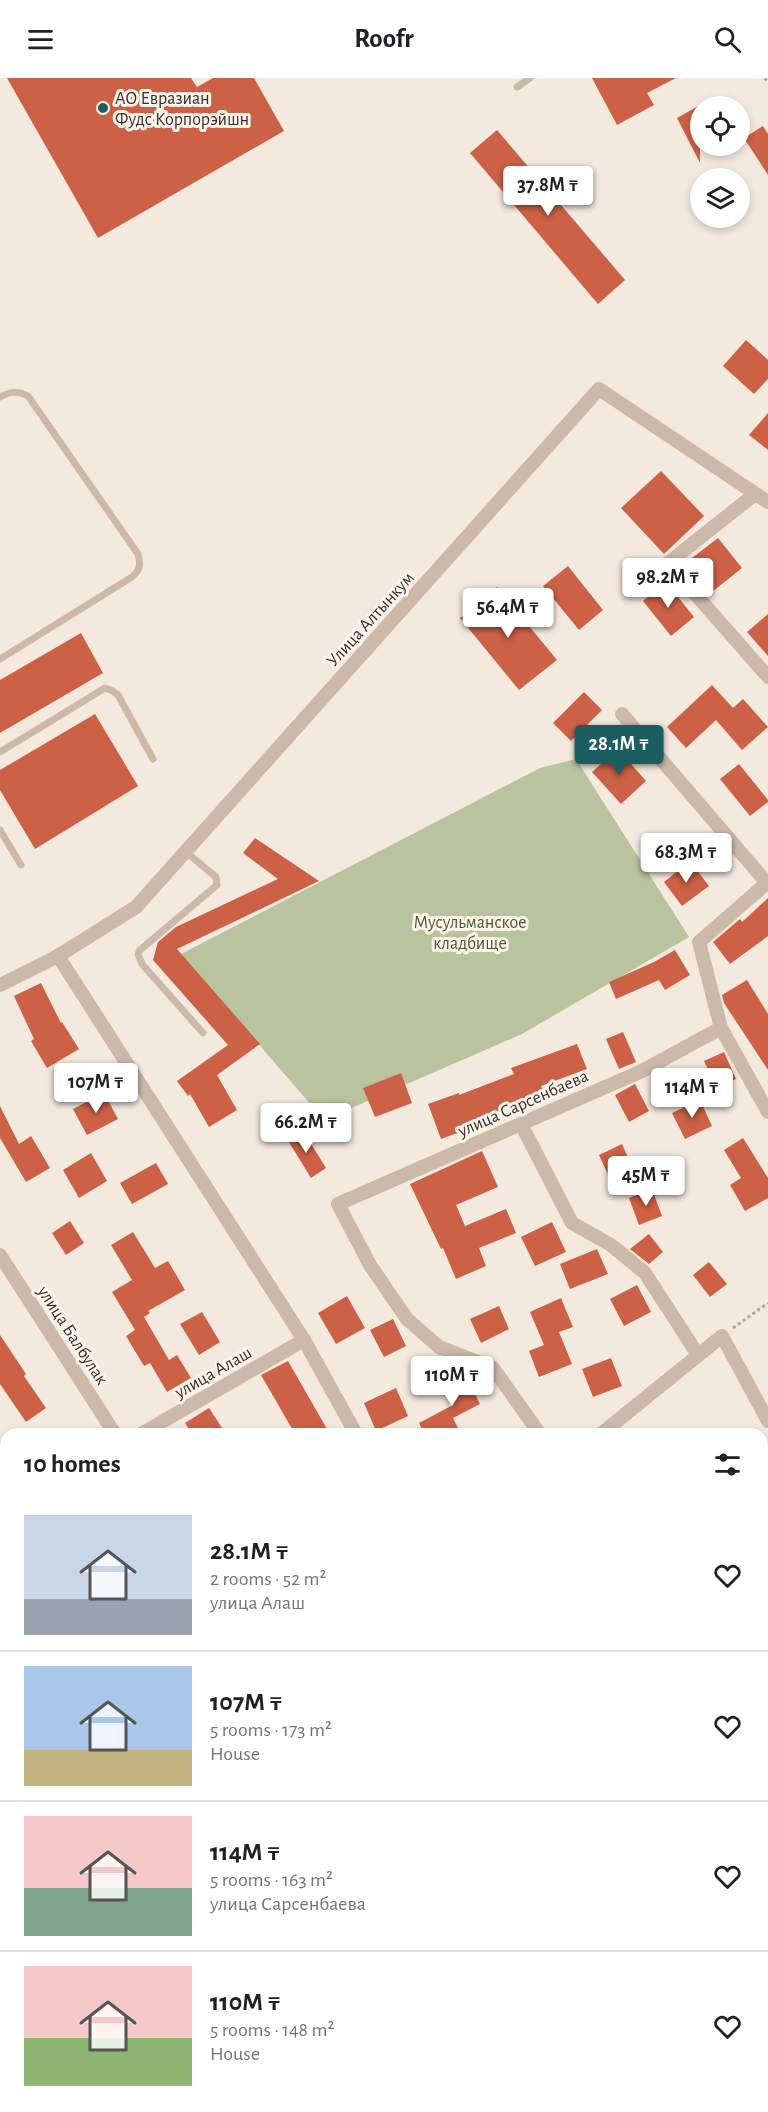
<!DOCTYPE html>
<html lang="en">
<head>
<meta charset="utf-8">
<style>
  :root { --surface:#fff; --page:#f2f2f2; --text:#202124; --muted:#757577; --line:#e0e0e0; --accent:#1c5d5f }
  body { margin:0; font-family:"Alegreya Sans",sans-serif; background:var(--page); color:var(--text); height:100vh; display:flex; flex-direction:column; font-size:22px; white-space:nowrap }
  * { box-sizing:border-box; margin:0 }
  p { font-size:20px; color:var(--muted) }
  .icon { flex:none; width:33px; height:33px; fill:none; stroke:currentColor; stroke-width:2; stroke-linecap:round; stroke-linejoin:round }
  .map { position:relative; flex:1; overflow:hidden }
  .sheet { position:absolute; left:0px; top:1350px; width:768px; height:684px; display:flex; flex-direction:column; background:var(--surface); border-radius:18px 18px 0 0; box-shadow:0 3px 9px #0003 }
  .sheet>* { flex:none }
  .fabs { position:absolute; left:690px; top:18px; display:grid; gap:12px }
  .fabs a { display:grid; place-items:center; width:60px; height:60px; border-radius:50%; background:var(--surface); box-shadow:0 3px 9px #0003; font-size:30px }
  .price { position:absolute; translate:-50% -51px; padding:0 14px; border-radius:6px; background:#fff; color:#222; font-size:20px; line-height:39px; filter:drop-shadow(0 2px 3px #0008) }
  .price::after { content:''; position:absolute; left:50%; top:36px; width:18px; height:14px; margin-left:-9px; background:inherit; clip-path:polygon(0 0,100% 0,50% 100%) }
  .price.on { background:var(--accent); color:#fff }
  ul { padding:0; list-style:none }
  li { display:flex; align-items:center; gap:18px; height:150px; padding:0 24px }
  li+li { border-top:2px solid var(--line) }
  li span { display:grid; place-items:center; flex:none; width:168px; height:120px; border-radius:0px; color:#555 }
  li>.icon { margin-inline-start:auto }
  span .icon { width:72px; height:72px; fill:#fffc; stroke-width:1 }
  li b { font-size:26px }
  h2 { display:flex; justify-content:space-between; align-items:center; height:72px; padding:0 24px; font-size:26px }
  header { display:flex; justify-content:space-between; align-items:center; height:78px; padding:0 24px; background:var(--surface); font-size:27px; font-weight:700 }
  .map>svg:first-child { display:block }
  .green { fill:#b9c49e }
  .building { fill:#cc6145 }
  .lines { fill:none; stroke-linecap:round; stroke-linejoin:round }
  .path { stroke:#b9a394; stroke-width:3; stroke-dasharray:3 3; stroke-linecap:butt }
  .lane { stroke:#cdb9aa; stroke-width:7 }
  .street { stroke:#cdb9aa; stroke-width:14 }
  .poi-dot { fill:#1c5d5f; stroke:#fbf4ec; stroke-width:2 }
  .labels { text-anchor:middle; stroke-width:6; stroke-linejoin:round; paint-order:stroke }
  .poi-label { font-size:18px; fill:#3a2e2a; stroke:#fbf4ec; text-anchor:start }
  .street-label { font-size:18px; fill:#3a2e2a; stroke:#fbf4ec }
  .park-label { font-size:18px; fill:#4b5a2c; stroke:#fbf4ec }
</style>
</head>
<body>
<header><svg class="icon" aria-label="menu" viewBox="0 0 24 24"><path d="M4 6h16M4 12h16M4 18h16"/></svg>Roofr<svg class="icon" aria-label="search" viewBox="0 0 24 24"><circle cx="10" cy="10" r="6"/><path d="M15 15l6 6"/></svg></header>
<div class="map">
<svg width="768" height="2034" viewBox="0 0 768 2034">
  <rect width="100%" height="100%" fill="#f4e9df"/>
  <polygon class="green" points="576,681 689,859 522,956 324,1042 181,876 540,690"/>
  <g class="building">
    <polygon points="7,0 191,0 197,9 213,0 254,0 284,53 98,160"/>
    <polygon points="592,0 676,0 647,15 654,27 617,47"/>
    <polygon points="700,27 700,85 677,40"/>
    <polygon points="763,48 768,56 768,97 744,60"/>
    <polygon points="497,52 625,202 598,226 470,75"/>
    <polygon points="746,262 768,282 768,301 754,316 723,288"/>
    <polygon points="768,335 768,372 749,357"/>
    <polygon points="661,393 704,438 664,476 621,430"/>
    <polygon points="718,460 742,490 712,514 688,483"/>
    <polygon points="568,488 603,532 579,552 543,508"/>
    <polygon points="666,504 694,539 671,558 643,523"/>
    <polygon points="497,509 557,582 519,612 460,540"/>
    <polygon points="768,536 768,578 747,554"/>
    <polygon points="81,555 103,595 0,655 0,602"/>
    <polygon points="712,607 733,630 743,621 768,649 742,672 716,642 686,670 667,649"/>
    <polygon points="584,614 602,632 571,663 553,645"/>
    <polygon points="95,636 138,708 35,771 0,712 0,692"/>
    <polygon points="618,671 646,703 621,726 592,694"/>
    <polygon points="739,686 768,722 768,724 750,738 720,701"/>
    <polygon points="255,760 319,803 177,871 260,966 217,997 237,1032 209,1049 190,1016 188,1018 177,1003 228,967 153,882 158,864 176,849 278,801 243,775"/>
    <polygon points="690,783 709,808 682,828 664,804"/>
    <polygon points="768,820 768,858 730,886 713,864 740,841 742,844"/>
    <polygon points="675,872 690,897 665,912 659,902 616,921 609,904 654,884"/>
    <polygon points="747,902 768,936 768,992 724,925 722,917"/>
    <polygon points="41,905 61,945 62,944 79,971 47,990 31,963 34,961 14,918"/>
    <polygon points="623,954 636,984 619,991 606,961"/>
    <polygon points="577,966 587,991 541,1008 544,1015 469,1044 471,1050 441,1061 428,1026 459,1015 459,1017 514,996 511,990"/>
    <polygon points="724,974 736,1001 716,1010 704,983"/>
    <polygon points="401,995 412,1025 375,1039 363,1010"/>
    <polygon points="635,1006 649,1033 629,1044 615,1017"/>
    <polygon points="104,1015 118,1041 87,1057 73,1031"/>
    <polygon points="700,1022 712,1048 685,1061 672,1035"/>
    <polygon points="0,1028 19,1066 31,1058 50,1090 26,1104 0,1060"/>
    <polygon points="302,1051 326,1090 311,1100 287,1061"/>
    <polygon points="743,1060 768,1100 768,1120 745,1133 730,1107 741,1100 724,1072"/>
    <polygon points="622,1066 634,1093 611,1103 599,1077"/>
    <polygon points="482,1073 498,1109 456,1127 465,1148 506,1131 516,1155 479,1170 486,1188 456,1201 443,1170 441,1171 410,1106"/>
    <polygon points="91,1075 107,1103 79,1120 63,1092"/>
    <polygon points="156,1085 168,1106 132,1126 120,1105"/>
    <polygon points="652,1111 662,1138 639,1147 629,1120"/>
    <polygon points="70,1143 84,1165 66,1177 52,1155"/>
    <polygon points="552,1144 566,1174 535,1188 521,1159"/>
    <polygon points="133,1154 155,1190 168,1183 185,1212 148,1233 150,1235 144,1239 169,1282 177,1277 191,1300 167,1314 150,1285 144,1288 126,1258 135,1252 112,1214 132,1202 111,1167"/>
    <polygon points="649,1156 663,1174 649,1186 630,1171"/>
    <polygon points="597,1171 608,1196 570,1211 560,1186"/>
    <polygon points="709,1184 727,1206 710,1219 693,1197"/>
    <polygon points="637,1207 651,1234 624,1248 610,1221"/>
    <polygon points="347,1218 365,1250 336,1266 318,1235"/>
    <polygon points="561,1220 573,1249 559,1254 572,1286 539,1299 529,1273 544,1267 530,1234"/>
    <polygon points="499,1228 509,1251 481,1265 470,1241"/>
    <polygon points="202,1234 220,1264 199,1277 180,1246"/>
    <polygon points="393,1241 406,1268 384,1279 370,1252"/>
    <polygon points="0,1257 26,1296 24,1298 46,1330 26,1344 0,1306"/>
    <polygon points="611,1280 622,1308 593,1319 582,1291"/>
    <polygon points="288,1283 327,1351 319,1356 295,1356 261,1297"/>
    <polygon points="463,1293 480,1326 453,1340 461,1356 424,1356 419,1345 453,1327 441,1304"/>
    <polygon points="396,1310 408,1338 376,1353 364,1325"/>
    <polygon points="209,1330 226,1356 192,1356 185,1345"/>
  </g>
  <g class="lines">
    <g class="path">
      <polyline points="765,0 768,5"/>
      <polyline points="733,1250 768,1225"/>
    </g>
    <g class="lane">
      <polyline points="517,9 530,0"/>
      <path d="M 0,319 C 11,313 17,313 28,318 L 138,476 C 141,487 140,492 132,499 L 0,581"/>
      <polyline points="0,674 105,610 113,613 118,617 153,681"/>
      <polyline points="0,752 21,787"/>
      <polyline points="186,774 216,799 217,807 140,872 138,876 142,886 203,955"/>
    </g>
    <g class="street">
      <polyline points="755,416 668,485 768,599"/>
      <polyline points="622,636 767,805"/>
      <polyline points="768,804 699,864 721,950 768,1034"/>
      <polyline points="58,878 304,1262 356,1356"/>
      <polyline points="0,907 58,878 136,829 599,311 768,424"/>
      <polyline points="521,1046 572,1145 611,1167 645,1195 698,1277"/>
      <polyline points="0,1177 115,1356"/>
      <polyline points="141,1356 304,1262"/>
      <polyline points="540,1356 493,1290 439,1269 407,1241 370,1187 338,1126 642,993 721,950"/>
      <polyline points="601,1356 722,1258 768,1343"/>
      <polyline points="0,1441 6,1437"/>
      <polyline points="0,1578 6,1586"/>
      <polyline points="0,1705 6,1721"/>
      <polyline points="120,2028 122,2034"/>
      <polyline points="374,2028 378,2034"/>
      <polyline points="539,2028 542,2034"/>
      <polyline points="719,2028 722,2034"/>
    </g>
  </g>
  <circle class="poi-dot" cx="103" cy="30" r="6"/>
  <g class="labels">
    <g class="poi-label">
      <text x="115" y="26">АО Евразиан<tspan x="115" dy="21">Фудс Корпорэйшн</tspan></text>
    </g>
    <g class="street-label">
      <text transform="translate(370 541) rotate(-48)" y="6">Улица Алтынкум</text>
      <text transform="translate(523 1025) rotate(-24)" y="6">улица Сарсенбаева</text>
      <text transform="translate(73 1257) rotate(57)" y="6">улица Балбулак</text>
      <text transform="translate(213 1294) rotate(-30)" y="6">улица Алаш</text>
    </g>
    <g class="park-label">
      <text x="470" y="850">Мусульманское<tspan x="470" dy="21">кладбище</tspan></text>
    </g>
  </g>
</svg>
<div class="fabs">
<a><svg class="icon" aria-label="locate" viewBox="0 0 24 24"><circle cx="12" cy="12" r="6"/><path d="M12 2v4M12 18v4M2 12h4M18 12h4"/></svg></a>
<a><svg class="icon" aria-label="layers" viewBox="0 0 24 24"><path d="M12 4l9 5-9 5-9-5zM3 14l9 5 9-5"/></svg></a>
</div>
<b class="price" style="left:548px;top:139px">37.8M ₸</b>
<b class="price" style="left:668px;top:531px">98.2M ₸</b>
<b class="price" style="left:508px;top:561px">56.4M ₸</b>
<b class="price on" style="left:619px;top:698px">28.1M ₸</b>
<b class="price" style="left:686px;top:806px">68.3M ₸</b>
<b class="price" style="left:96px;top:1036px">107M ₸</b>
<b class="price" style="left:692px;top:1041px">114M ₸</b>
<b class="price" style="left:306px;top:1076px">66.2M ₸</b>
<b class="price" style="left:646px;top:1129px">45M ₸</b>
<b class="price" style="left:452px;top:1329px">110M ₸</b>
<section class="sheet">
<h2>10 homes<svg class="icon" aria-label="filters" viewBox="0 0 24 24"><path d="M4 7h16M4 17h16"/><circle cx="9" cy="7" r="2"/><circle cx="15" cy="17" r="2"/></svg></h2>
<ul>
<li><span style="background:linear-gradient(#c9d6e8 70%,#9aa5b1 0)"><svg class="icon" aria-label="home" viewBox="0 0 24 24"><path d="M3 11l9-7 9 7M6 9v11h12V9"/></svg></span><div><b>28.1M ₸</b><p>2 rooms · 52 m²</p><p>улица Алаш</p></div><svg class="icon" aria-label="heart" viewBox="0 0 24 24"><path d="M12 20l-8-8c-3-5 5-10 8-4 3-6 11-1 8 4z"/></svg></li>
<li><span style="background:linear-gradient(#a9c7e8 70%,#c2b280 0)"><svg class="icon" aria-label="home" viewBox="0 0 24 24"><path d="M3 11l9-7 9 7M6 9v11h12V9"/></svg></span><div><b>107M ₸</b><p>5 rooms · 173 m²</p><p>House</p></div><svg class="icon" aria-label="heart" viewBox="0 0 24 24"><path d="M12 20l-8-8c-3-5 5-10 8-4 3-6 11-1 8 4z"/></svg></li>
<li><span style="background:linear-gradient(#f6c9c9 60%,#7fa58c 0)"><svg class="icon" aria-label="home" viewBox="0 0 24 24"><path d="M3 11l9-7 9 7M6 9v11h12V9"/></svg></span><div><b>114M ₸</b><p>5 rooms · 163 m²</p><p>улица Сарсенбаева</p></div><svg class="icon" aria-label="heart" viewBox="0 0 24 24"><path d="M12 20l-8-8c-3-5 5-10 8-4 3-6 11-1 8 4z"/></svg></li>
<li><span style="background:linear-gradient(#f6c9c9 60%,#8fb573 0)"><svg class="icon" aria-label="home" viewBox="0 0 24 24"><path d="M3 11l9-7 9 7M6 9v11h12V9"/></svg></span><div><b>110M ₸</b><p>5 rooms · 148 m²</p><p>House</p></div><svg class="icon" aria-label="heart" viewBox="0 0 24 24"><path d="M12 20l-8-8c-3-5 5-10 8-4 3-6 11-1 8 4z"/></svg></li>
</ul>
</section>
</div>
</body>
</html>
